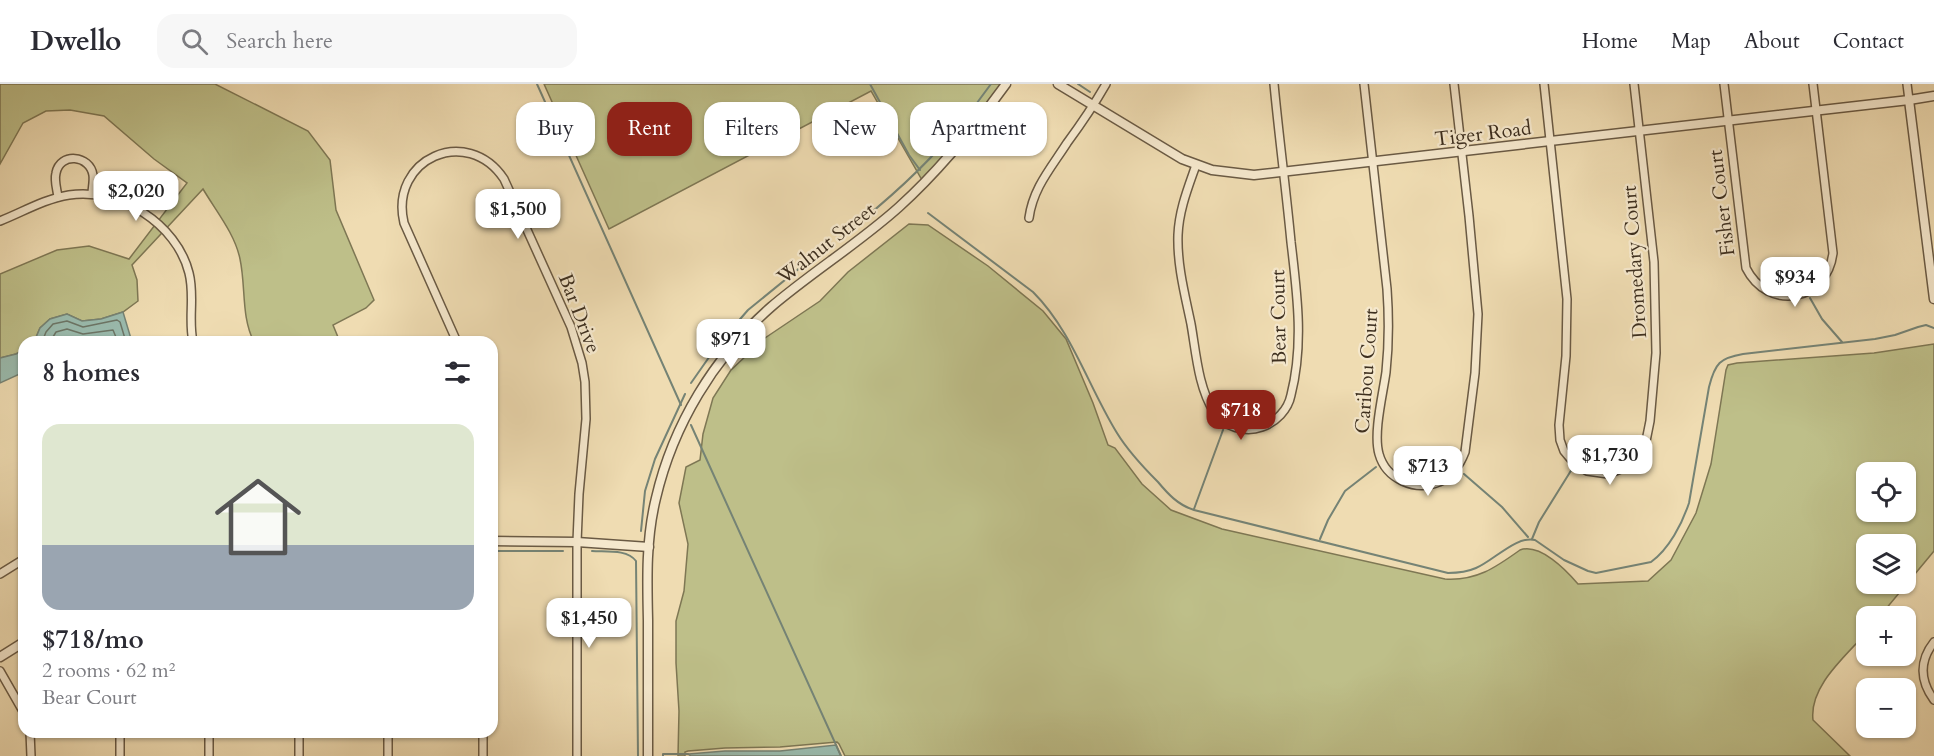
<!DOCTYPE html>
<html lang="en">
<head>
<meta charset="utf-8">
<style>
  :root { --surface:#fff; --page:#f7f7f7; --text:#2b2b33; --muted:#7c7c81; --line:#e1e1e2; --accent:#8f2418 }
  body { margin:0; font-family:Cardo,serif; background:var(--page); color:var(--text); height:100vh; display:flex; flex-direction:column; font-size:22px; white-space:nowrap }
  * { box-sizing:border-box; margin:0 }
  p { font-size:20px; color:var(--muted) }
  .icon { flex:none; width:33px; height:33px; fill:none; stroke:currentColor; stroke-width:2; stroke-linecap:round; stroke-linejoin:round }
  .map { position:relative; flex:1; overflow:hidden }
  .details { position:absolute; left:18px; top:252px; width:480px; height:402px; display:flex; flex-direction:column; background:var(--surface); border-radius:18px; box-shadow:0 2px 4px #0004 }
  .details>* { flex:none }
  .guide { position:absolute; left:516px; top:18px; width:570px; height:54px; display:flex; gap:12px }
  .tools { position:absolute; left:1856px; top:378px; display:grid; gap:12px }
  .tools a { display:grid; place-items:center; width:60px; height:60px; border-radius:12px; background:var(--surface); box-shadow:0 2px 4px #0004; font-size:30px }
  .price { position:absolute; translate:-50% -51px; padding:0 14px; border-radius:12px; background:#fff; color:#222; font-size:20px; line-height:39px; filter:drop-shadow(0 2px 3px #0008) }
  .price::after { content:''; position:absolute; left:50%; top:36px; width:18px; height:14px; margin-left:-9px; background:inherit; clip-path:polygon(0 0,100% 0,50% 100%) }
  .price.on { background:var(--accent); color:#fff }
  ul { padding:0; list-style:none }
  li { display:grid; align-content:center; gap:12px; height:318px; padding:0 24px }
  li+li { border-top:2px solid var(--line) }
  li span { display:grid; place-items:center; height:186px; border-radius:18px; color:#555 }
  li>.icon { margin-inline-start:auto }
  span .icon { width:108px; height:108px; fill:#fffc; stroke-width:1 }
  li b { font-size:26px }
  h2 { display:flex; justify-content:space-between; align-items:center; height:72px; padding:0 24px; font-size:26px }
  .pill { padding:0 21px; border-radius:18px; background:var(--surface); box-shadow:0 2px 4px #0004; font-size:21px; line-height:54px }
  .pill.on { background:var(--accent); color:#fff }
  header { display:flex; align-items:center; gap:36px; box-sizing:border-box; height:84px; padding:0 30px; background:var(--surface); border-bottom:2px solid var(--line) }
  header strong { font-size:28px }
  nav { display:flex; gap:33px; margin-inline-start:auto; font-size:21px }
  .search { width:420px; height:54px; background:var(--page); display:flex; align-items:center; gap:15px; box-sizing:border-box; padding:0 21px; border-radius:18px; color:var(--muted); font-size:22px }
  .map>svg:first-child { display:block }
  .green { fill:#bebf89; stroke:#7e7754; stroke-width:1.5; fill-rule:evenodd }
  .water { fill:#9abbae; stroke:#758375; stroke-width:1.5 }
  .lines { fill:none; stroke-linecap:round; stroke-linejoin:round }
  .shore { stroke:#6c7566; stroke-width:1.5 }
  .stream { stroke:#758375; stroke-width:2 }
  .minor-casing { stroke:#6a5a44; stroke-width:10 }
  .tertiary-casing { stroke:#6a5a44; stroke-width:11 }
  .minor { stroke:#f5e8cd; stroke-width:7 }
  .tertiary { stroke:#f5e8cd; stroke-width:8 }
  .labels { text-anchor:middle; stroke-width:4.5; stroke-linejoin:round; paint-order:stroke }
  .street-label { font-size:20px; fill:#3d2f1f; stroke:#f5e8cd }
</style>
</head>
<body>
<header>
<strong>Dwello</strong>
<div class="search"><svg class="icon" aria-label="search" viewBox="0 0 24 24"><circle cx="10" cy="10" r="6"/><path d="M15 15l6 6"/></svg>Search here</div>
<nav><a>Home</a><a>Map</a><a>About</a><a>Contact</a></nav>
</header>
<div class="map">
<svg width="1934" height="672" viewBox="0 0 1934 672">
  <rect width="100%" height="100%" fill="#efdcb2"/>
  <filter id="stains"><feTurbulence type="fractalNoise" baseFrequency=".00333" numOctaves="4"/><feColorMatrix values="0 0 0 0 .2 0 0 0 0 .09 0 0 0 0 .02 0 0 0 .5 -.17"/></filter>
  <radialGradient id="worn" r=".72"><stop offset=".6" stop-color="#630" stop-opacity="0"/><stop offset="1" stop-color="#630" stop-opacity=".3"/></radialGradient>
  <g class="green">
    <path d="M 0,0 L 215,0 L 308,47 L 330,76 L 336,126 L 374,216 L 366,224 L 333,241 L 340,258 L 254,258 C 241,233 246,203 240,175 C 235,150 216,127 203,105 L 132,181 L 137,196 L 138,217 L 123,228 L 101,235 L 82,237 L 67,230 L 50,235 L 40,244 L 34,258 L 24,258 L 24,266 L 16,270 L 0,274 L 0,190 L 57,166 L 89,162 L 129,175 L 187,99 L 154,75 L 104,32 L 70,26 L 46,27 L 23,39 L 0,80 Z"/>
    <polygon points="544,0 1001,0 961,53 922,96 871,7 609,145"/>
    <path d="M 909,140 L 928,141 L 988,182 L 1043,227 L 1066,255 L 1093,319 L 1108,361 L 1115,364 L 1142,400 L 1171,426 L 1222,445 L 1445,495 C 1476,497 1495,484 1520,466 C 1540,459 1566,486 1578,500 L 1648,497 L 1671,476 L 1696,429 L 1711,380 L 1726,286 L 1728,281 L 1737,279 L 1874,269 L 1934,260 L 1934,467 L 1880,532 L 1866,532 L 1866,549 C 1846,572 1809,602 1813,636 L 1850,672 L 845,672 L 839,660 L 837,658 L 780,663 L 725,664 L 688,667 L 685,668 L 685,672 L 678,672 L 679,627 L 676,579 L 676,537 L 684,507 L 688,460 L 679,419 L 686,383 L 700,376 L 703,350 L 713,314 L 731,286 L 765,254 L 820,217 L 848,188 ZM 1866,388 L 1905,388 L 1905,428 L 1866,428 ZM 1866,460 L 1905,460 L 1905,500 L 1866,500 Z"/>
  </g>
  <g class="water">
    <polygon points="123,228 132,258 34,258 40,244 50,235 67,230 82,237 101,235"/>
    <polygon points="24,266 24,288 0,299 0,274 16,270"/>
    <polygon points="836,661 841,672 691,672 688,670 725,667 780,667"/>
  </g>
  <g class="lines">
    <g class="shore">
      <polyline points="42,258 46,248 53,240 67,237 83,243 117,236 120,238 126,258"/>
      <polyline points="50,258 56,248 67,245 83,250 113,246 118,258"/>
    </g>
    <g class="stream">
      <polyline points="537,0 681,321"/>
      <polyline points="870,0 909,71 920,86"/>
      <polyline points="1078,0 1090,8"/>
      <polyline points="968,31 991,0"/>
      <path d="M 928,129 L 1033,208 C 1072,247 1088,302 1117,349 C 1128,367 1143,383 1158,398 C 1168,410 1178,421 1194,426 L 1448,489 C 1457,489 1467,488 1476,484 C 1493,477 1517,451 1535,456 L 1564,476 L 1588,487 L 1596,489 L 1651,478 C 1669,465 1682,440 1689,419 L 1709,303 C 1715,279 1720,274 1743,270 L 1875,255 L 1895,251 L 1918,243 L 1926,241 L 1934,244"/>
      <path d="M 845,150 C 883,120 919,89 950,52"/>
      <polyline points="1810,214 1822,235 1842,258"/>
      <polyline points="728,249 748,226 823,165"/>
      <polyline points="691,299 712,269"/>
      <polyline points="691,341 841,672"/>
      <polyline points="1464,390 1502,423 1528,453"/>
      <polyline points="1194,425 1223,346"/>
      <polyline points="641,447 645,407 655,375 685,310"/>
      <polyline points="1320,455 1328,436 1345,407 1376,383"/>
      <polyline points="1532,455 1539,438 1572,385"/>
      <polyline points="498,467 563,467"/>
      <path d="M 592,467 C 606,468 627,465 636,477 L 638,672"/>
      <polyline points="663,672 663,670 688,670"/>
    </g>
    <g class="minor-casing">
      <g id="minor">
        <path d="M 1364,0 L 1387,205 C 1389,233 1389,260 1386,288 C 1383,310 1373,349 1379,370 C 1386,395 1415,408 1439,398 C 1452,393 1460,381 1465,368 L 1475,289 L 1478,230 L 1469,132 L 1454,0"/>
        <polyline points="1544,0 1567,215 1566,272 1559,341 1560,356 1564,367 1574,379 1587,387 1608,390 1628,382 1639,371 1645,362 1650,337 1656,269 1654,178 1634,0"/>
        <path d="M 1724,0 L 1746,184 C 1768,228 1827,218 1833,169 L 1813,0"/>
        <polyline points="1907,0 1909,16"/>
        <path d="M 1196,81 C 1188,104 1179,126 1178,151 C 1177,181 1185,211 1191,240 C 1196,268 1198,303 1214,328 C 1224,343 1245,349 1262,343 C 1276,338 1288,326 1291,311 C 1304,260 1297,209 1291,158 C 1286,105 1279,53 1274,0"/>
        <path d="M 58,113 C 57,105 54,97 56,89 C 60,68 90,71 93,91 C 94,97 92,104 92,110"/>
        <path d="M 1029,134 C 1033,104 1051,84 1067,59 C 1081,40 1094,21 1106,0"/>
        <path d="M 0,137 C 23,128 44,115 69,111 C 119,103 177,140 189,189 C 195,212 188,235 193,258"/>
        <path d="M 457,258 L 404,139 C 389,75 467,40 504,95 L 571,243 L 582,279 L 585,298 L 586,335 L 579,410 L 577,458 L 577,672"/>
        <polyline points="0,490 24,475"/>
        <path d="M 1934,558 C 1919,577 1920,597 1934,616"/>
        <polyline points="0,587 24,629"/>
        <polyline points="30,648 31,672"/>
        <polyline points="120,648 120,672"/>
        <polyline points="209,648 209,672"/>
        <polyline points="388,648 388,672"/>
        <polyline points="483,648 483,672"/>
        <polyline points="299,672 299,648"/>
      </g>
    </g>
    <g class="tertiary-casing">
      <g id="tertiary">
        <polyline points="1058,0 1182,75 1212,86 1254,91 1909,16 1934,12"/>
        <polyline points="1909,16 1934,215"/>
        <polyline points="492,457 577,458 649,463"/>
        <polyline points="0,573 24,558"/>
        <path d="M 648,672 C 648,627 648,581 648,536 C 647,495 646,454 656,414 C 673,341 714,273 771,223 C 812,188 859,159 899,123 C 940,86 974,44 1006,0"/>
      </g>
    </g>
    <use href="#minor" class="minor"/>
    <use href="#tertiary" class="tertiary"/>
  </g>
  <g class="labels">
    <g class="street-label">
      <text transform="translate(1483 49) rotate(-7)" y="7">Tiger Road</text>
      <text transform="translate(1721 119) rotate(-97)" y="7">Fisher Court</text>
      <text transform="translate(826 159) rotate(-38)" y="7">Walnut Street</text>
      <text transform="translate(1634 178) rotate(-94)" y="7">Dromedary Court</text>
      <text transform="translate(580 229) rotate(69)" y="7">Bar Drive</text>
      <text transform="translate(1278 233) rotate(-91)" y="7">Bear Court</text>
      <text transform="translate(1366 287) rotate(-86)" y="7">Caribou Court</text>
    </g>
  </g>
  <rect width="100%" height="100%" filter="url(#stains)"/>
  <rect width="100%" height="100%" fill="url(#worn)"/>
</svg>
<div class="tools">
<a><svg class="icon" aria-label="locate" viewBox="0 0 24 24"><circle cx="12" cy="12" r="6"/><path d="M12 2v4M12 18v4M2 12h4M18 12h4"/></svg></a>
<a><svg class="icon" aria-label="layers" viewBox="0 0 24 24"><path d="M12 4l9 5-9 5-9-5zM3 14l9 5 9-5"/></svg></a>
<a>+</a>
<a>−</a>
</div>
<b class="price" style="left:136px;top:138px">$2,020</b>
<b class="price" style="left:518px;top:156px">$1,500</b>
<b class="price" style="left:1795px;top:224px">$934</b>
<b class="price" style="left:731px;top:286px">$971</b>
<b class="price on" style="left:1241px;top:357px">$718</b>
<b class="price" style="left:1610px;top:402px">$1,730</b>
<b class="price" style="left:1428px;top:413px">$713</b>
<b class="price" style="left:589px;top:565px">$1,450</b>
<div class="guide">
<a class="pill">Buy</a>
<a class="pill on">Rent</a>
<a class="pill">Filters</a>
<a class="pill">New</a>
<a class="pill">Apartment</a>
</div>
<section class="details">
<h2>8 homes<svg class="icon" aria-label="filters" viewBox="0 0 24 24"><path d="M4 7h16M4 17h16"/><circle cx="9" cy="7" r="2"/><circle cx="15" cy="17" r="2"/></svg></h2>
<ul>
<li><span style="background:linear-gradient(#dfe7d0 65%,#9aa5b1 0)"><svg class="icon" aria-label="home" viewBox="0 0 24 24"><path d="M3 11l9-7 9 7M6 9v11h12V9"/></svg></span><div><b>$718/mo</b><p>2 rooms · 62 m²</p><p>Bear Court</p></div></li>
</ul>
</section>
</div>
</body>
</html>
